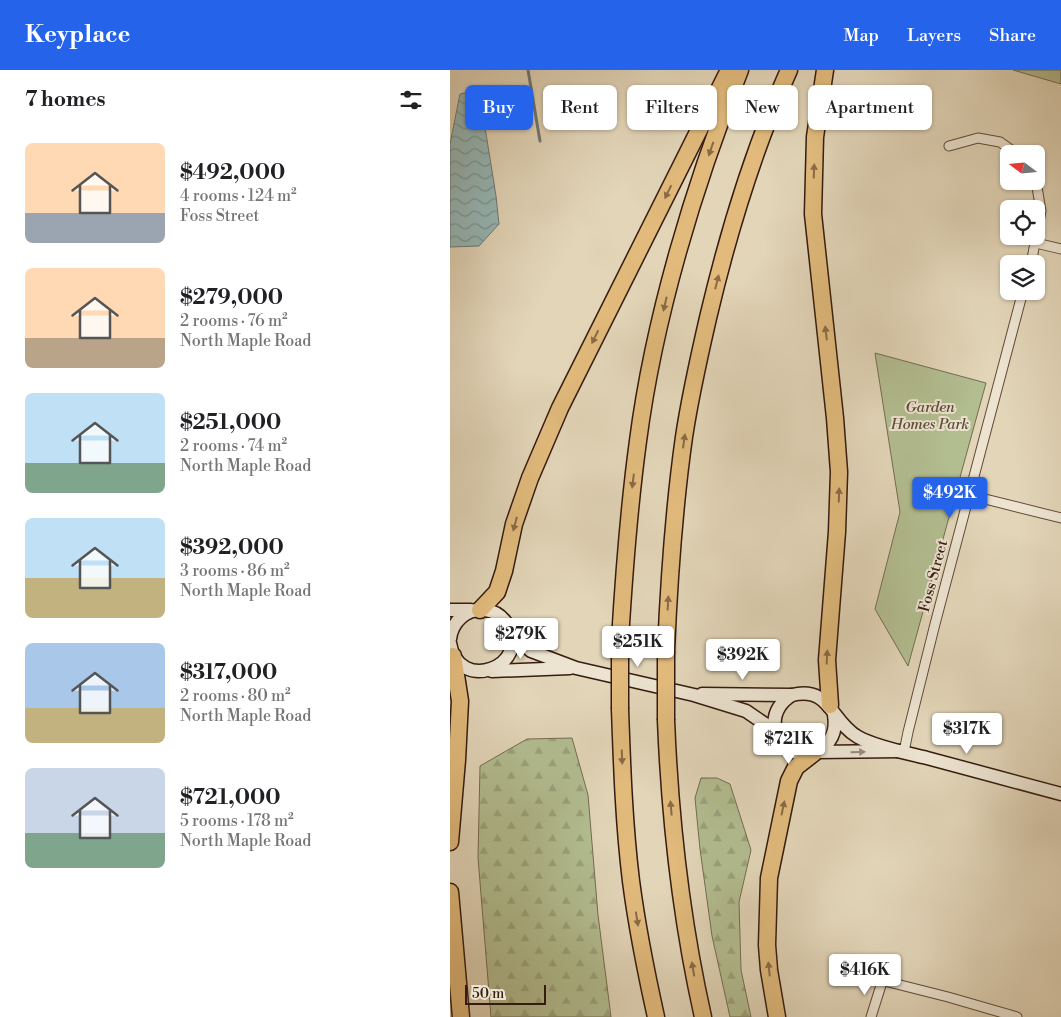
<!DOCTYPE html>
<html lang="en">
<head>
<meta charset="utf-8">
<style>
  :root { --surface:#fff; --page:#f6f6f6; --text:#202124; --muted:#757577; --accent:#2563eb }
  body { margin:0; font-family:"Libre Bodoni",serif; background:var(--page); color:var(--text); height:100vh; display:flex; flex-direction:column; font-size:19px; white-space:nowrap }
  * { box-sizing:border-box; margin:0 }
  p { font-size:16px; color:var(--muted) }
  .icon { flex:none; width:28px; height:28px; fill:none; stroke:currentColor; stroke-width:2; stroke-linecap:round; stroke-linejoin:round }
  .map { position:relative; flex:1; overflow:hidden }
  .sheet { display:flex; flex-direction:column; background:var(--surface); width:450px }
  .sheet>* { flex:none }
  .hud { position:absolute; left:15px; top:15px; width:475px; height:45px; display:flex; gap:10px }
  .needle { width:32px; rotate:286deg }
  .controls { position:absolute; left:550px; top:75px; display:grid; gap:10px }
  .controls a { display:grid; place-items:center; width:45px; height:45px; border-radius:8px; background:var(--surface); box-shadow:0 1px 4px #0004; font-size:25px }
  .scale { position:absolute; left:15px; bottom:12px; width:81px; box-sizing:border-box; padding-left:5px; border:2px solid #361b10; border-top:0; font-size:14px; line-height:18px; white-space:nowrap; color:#361b10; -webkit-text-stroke:4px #ece4d1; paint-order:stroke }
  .price { position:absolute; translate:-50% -42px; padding:0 11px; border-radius:5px; background:#fff; color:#222; font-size:16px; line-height:32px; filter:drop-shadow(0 1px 2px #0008) }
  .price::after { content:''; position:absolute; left:50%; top:30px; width:15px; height:11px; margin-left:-8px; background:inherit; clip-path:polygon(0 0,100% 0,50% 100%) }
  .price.active { background:var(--accent); color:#fff }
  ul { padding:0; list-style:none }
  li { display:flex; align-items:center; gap:15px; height:125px; padding:0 25px }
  li span { display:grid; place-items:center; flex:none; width:140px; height:100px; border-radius:8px; color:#555 }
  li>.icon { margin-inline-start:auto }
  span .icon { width:60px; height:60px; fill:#fffc; stroke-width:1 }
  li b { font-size:21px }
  h2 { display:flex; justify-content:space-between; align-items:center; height:60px; padding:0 25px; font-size:21px }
  .tag { padding:0 18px; border-radius:8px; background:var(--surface); box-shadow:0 1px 4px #0004; font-size:18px; line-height:45px }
  .tag.active { background:var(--accent); color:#fff }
  header { display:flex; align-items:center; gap:30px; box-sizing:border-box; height:70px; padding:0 25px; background:var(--accent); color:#fff }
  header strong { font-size:24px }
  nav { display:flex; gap:28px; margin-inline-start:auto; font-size:18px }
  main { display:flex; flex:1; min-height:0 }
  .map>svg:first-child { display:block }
  .forest { fill:url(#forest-firs); stroke:#746c50 }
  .park { fill:#b2bd90; stroke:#746c50 }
  .water { fill:url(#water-waves); stroke:#707974 }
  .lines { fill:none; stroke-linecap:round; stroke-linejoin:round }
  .stream { stroke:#707974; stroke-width:3 }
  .street-casing { stroke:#614a3a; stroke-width:11 }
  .secondary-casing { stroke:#361b10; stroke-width:15 }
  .highway-casing { stroke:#361b10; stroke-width:19 }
  .street { stroke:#ece4d1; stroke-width:9 }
  .secondary { stroke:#ece4d1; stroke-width:12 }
  .highway { stroke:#e1ba7c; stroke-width:16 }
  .highway-bridge-casing { stroke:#361b10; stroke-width:19; stroke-linecap:butt }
  .highway-bridge { stroke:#e1ba7c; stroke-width:16 }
  .oneway { fill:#8c6a46 }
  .oneway2 { fill:#9a8a7a }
  .labels { text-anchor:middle; stroke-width:4; stroke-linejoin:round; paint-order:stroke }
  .park-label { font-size:15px; font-style:italic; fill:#5b4c36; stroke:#ece4d1 }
  .street-label { font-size:15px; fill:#361b10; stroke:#ece4d1 }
</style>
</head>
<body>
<header>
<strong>Keyplace</strong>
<nav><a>Map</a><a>Layers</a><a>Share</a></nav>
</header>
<main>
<section class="sheet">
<h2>7 homes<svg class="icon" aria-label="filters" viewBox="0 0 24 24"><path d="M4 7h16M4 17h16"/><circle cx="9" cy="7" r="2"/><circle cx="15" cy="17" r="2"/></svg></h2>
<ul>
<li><span style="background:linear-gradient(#ffd9b3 70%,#9aa5b1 0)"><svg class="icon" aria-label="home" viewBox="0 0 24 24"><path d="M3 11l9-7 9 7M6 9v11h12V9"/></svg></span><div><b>$492,000</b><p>4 rooms · 124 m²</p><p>Foss Street</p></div></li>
<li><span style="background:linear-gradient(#ffd9b3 70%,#b9a48a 0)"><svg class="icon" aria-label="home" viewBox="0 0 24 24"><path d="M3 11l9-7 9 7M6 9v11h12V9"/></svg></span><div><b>$279,000</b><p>2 rooms · 76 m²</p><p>North Maple Road</p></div></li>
<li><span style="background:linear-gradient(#bfe0f5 70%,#7fa58c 0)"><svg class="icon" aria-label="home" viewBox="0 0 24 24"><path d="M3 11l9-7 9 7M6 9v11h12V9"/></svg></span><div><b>$251,000</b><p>2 rooms · 74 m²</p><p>North Maple Road</p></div></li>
<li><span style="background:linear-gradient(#bfe0f5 60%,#c2b280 0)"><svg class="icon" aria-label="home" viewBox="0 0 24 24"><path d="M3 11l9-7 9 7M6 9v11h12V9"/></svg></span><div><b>$392,000</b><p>3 rooms · 86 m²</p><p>North Maple Road</p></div></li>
<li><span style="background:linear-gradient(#a9c7e8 65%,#c2b280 0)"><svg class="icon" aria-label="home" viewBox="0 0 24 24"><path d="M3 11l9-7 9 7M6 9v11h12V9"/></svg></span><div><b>$317,000</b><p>2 rooms · 80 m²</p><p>North Maple Road</p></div></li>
<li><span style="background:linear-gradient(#c9d6e8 65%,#7fa58c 0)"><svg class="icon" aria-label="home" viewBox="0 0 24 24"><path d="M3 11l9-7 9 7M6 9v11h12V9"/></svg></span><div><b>$721,000</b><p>5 rooms · 178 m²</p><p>North Maple Road</p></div></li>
</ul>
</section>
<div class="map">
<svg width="611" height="947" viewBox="0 0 611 947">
  <defs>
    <pattern id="forest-firs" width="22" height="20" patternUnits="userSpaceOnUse" patternTransform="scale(1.25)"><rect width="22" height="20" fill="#b2bd90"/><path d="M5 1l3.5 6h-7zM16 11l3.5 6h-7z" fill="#9aa27b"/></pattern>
    <pattern id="water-waves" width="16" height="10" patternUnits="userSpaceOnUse" patternTransform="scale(1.25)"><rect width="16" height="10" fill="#96b7b6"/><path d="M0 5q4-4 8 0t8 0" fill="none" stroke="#7b9493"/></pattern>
  </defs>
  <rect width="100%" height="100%" fill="#e2d5b8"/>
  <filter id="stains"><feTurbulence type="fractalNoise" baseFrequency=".004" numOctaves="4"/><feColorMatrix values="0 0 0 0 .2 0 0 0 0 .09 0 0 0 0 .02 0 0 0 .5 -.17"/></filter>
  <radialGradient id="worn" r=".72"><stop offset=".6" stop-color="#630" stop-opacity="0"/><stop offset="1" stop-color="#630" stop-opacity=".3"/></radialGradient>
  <g class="forest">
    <polygon points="122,668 138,725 148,845 161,947 41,947 28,788 30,696 77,669"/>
    <polygon points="251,708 267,708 280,714 301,780 289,832 291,900 301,947 280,947 262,866 250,779 245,728"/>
  </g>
  <g class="park">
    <polygon points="563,0 611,0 611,14"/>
    <polygon points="425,283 536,313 458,596 425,539 450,442"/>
  </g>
  <polygon class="water" points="29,20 46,126 49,154 29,176 0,177 0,74 10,24"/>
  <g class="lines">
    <polyline class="stream" points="78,0 90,71"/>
    <g class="street-casing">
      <g id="street">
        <polyline points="499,76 528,68 550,72 567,84"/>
        <polyline points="586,173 611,179"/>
        <polyline points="581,194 591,141 586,111"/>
        <polyline points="519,425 611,448"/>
        <polyline points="454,682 458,662 485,554 573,221"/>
        <polyline points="395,901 498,927 567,947"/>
        <polyline points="421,947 432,912"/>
      </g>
    </g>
    <g class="secondary-casing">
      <g id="secondary">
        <polyline points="0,540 21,540"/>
        <polyline points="60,559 66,568 81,581 126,598 244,625 296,641 315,654 338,680 346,683 355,685 366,682 450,681"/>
        <path d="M 0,569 C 2,552 16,538 35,540 C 44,541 52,546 57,554 C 83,596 8,625 0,573"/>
        <polyline points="42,601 120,598"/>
        <path d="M 252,624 L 342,625 C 381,616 380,651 408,667 C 426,677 457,683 477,688 C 522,700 566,712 611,724"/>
        <path d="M 327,667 C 321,649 326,635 342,625"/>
        <path d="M 366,682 C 381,674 387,662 384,645"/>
      </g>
    </g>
    <g class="highway-casing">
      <g id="highway">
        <polyline points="375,0 365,67 363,144 385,348 389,402 387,462 377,590 380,635"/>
        <polyline points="30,540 47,522 54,501 64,454 80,408 110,338 279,0"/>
        <path d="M 170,570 C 174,503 179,437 188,371 C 204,248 244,115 290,0"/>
        <path d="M 216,581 C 219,510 224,438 234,367 C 240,327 249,287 258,248 C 278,163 303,80 339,0"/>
        <path d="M 170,639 C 172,696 174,754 181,811 C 187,857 196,902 206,947"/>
        <path d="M 216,650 C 220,750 231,849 253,947"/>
        <polyline points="0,772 7,690 10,631 3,586"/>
        <polyline points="0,822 11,947"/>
        <polyline points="327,947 319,900 317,875 319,808 339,711 346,697 364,683"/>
      </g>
    </g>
    <use href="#street" class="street"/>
    <use href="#secondary" class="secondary"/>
    <use href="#highway" class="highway"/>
    <g class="highway-bridge-casing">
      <g id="highway-bridge">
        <polyline points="216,581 216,650"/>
        <polyline points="170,639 170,570"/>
      </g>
    </g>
    <use href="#highway-bridge" class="highway-bridge"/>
  </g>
  <defs><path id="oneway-solid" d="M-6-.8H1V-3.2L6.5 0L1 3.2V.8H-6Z" transform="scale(1.25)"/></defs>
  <g class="oneway">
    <use href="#oneway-solid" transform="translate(261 79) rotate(109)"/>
    <use href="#oneway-solid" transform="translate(364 101) rotate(-88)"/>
    <use href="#oneway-solid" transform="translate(218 122) rotate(116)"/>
    <use href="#oneway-solid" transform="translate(267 212) rotate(-76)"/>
    <use href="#oneway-solid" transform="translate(215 234) rotate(103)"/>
    <use href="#oneway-solid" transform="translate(376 263) rotate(-97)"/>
    <use href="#oneway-solid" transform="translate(145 267) rotate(116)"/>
    <use href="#oneway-solid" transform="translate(234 371) rotate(-82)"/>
    <use href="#oneway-solid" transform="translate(183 411) rotate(97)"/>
    <use href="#oneway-solid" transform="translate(389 425) rotate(-88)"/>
    <use href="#oneway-solid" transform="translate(65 454) rotate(105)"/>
    <use href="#oneway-solid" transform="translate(218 533) rotate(-87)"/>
    <use href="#oneway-solid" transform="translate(377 587) rotate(-87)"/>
    <use href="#oneway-solid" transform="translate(172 687) rotate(88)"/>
    <use href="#oneway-solid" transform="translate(221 738) rotate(-95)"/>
    <use href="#oneway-solid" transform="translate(333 738) rotate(-78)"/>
    <use href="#oneway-solid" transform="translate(187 849) rotate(81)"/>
    <use href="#oneway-solid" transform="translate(243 899) rotate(-100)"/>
    <use href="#oneway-solid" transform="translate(319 899) rotate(-96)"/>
  </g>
  <use class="oneway2" href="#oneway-solid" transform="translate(408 682) rotate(-2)"/>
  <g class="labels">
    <g class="park-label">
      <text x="480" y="342">Garden<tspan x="480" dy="17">Homes Park</tspan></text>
    </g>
    <g class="street-label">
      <text transform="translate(483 506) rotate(-75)" y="5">Foss Street</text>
    </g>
  </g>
  <rect width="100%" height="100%" filter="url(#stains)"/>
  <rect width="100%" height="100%" fill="url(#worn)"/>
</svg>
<div class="controls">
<a><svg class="needle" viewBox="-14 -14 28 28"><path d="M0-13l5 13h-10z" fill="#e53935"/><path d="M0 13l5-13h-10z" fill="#757577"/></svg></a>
<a><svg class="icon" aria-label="locate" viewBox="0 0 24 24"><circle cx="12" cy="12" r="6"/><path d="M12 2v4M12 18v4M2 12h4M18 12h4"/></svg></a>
<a><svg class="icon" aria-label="layers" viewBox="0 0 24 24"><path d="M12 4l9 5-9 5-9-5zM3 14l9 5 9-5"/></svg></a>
</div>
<div class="scale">50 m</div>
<b class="price active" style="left:500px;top:449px">$492K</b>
<b class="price" style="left:71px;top:590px">$279K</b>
<b class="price" style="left:188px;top:598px">$251K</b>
<b class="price" style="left:293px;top:611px">$392K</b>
<b class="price" style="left:517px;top:685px">$317K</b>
<b class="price" style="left:339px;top:695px">$721K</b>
<b class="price" style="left:415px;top:926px">$416K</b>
<div class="hud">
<a class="tag active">Buy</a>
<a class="tag">Rent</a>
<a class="tag">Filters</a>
<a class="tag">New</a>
<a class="tag">Apartment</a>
</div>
</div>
</main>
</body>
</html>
